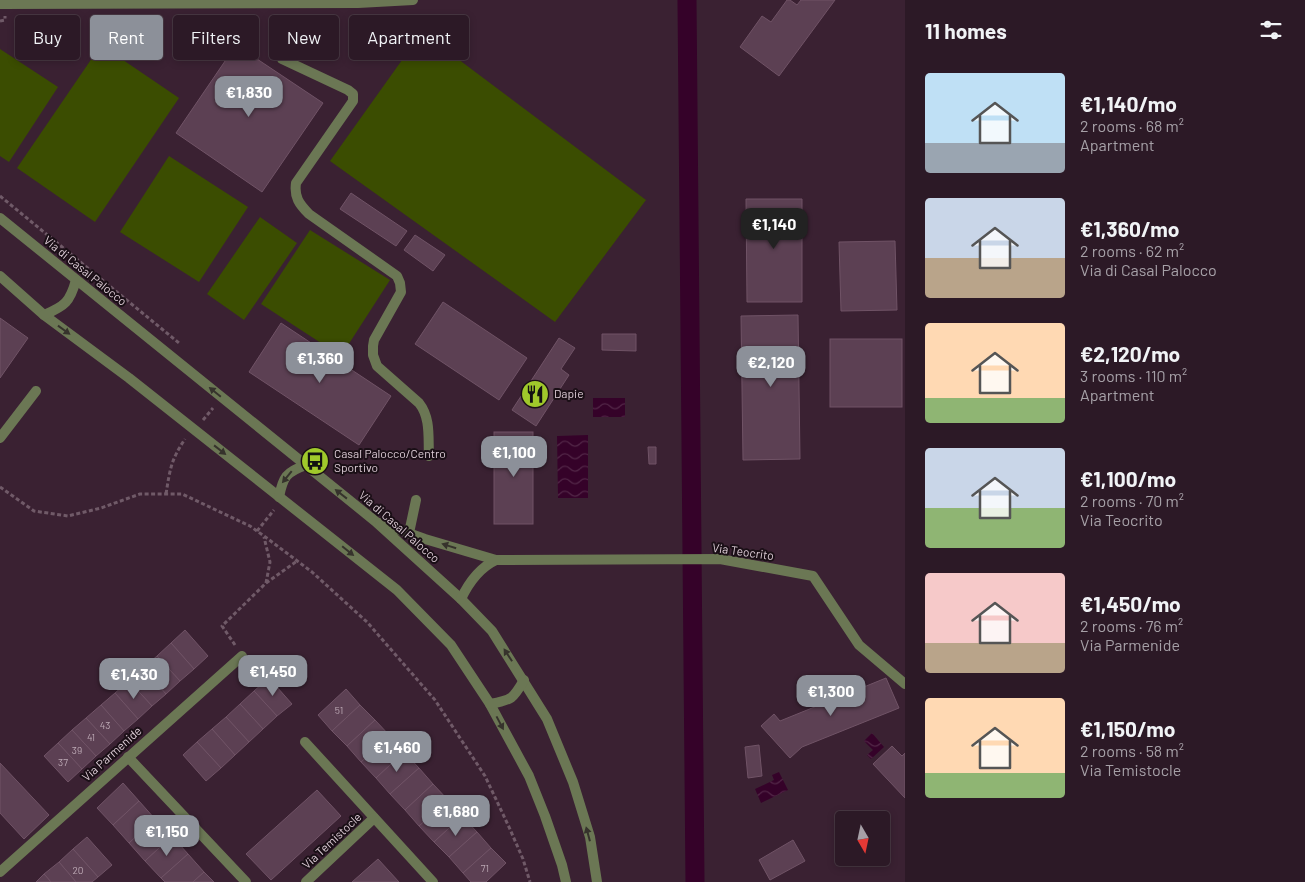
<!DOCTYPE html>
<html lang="en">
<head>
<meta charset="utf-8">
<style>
  :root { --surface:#2c1926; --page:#382632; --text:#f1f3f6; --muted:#a6a0a7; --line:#483843; --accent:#8c9099 }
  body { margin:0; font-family:Barlow,sans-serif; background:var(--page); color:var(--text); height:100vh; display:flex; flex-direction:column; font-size:19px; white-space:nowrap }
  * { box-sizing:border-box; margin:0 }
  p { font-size:16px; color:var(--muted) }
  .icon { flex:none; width:28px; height:28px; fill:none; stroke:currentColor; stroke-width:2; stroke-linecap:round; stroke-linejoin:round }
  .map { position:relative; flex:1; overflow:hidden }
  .panel { display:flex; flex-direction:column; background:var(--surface); width:400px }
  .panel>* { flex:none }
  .top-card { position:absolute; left:15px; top:15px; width:475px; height:45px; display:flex; gap:10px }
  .needle { width:32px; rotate:171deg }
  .tools { position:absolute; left:835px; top:811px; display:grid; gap:10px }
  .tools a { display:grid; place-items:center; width:55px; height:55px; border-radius:5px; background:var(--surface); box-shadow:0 2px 8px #0003,0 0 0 1px var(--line); font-size:25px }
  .price { position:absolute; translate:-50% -42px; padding:0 11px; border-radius:10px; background:var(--accent); color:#fff; font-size:16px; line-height:32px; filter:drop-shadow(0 1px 2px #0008) }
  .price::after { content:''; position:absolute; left:50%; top:30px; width:15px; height:11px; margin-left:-8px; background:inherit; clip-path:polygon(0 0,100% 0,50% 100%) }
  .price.selected { background:#222; color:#fff }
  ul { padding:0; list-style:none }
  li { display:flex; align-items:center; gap:15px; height:125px; padding:0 20px }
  li span { display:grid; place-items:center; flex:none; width:140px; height:100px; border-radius:5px; color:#555 }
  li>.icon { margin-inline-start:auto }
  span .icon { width:60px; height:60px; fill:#fffc; stroke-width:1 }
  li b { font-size:21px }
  h2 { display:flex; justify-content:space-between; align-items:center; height:60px; padding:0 20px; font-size:21px }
  .tag { padding:0 18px; border-radius:5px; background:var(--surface); box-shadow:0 2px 8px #0003,0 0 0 1px var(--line); font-size:18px; line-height:45px }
  .tag.selected { background:var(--accent); color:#fff }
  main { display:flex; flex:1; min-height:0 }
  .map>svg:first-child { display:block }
  .green { fill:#3b4d01 }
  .water { fill:url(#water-waves) }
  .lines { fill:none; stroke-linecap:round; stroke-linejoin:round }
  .canal { stroke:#350229; stroke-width:19 }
  .building { fill:#5c4053; stroke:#705366 }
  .path { stroke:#705a68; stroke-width:3; stroke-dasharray:4 2.5; stroke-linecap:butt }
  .lane { stroke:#6b7754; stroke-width:10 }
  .street { stroke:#6b7754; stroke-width:10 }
  .oneway { fill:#36332c }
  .labels { text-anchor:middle; stroke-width:4; stroke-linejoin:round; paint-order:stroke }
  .number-label { font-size:10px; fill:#bda9b5 }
  .street-label { font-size:12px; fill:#ddccd6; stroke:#1a0f16 }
  .poi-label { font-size:12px; fill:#ddccd6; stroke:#1a0f16; text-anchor:start }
</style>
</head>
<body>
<main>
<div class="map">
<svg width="905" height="882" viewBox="0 0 905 882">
  <defs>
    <pattern id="water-waves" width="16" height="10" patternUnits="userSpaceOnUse" patternTransform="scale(1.25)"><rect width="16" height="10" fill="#350229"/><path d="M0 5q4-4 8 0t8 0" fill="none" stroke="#522647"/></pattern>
  </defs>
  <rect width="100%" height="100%" fill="#3a2132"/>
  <g class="green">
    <polygon points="422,32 646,200 555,322 330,161"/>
    <polygon points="101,45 179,98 95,222 17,168"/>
    <polygon points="0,49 58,87 9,162 0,156"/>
    <polygon points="169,156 248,207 199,282 120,232"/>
    <polygon points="260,217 297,243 244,320 207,294"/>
    <polygon points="310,230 390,280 341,356 261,304"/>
  </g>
  <g class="water">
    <rect x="593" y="398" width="32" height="19"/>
    <polygon points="588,435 588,498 558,498 557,436"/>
    <polygon points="872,733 884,747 871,759 867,755 873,750 864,741"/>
    <polygon points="779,772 788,790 761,803 755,789 774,780 772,775"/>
  </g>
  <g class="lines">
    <polyline class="canal" points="687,0 695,882"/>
  </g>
  <g class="building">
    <polygon points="787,0 790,0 797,5 801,0 835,0 779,76 740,47 762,16 771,22"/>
    <polygon points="236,45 323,103 262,192 176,133"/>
    <polygon points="351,193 407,231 396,246 340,209"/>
    <polygon points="746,199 802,199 802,302 747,302"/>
    <polygon points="415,235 445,255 433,271 404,250"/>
    <polygon points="895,241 897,310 841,311 839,242"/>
    <polygon points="443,302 527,358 499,400 415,344"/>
    <polygon points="798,315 800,459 743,460 741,316"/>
    <polygon points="0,318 28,338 0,378"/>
    <polygon points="281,323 391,396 359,445 249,372"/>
    <polygon points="602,334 636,334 636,351 602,350"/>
    <polygon points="559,338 575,348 561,369 569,375 536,426 512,410"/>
    <rect x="830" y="339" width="72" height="68"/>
    <rect x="494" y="432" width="39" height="92"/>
    <polygon points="648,447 656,447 656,464 649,464"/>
    <polygon points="185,630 208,656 194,669 171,643"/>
    <polygon points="171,643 194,669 180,681 157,656"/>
    <polygon points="157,656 180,681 166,694 143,668"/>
    <polygon points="143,668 166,694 152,706 129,681"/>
    <polygon points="269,678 292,704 277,716 254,691"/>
    <polygon points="886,678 899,708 802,747 790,758 761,726 774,714 780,721"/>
    <polygon points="129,681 152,706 138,719 115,693"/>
    <polygon points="346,689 360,705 332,731 318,715"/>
    <polygon points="254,691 277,716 263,729 240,704"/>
    <polygon points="115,693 138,719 124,731 101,705"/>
    <polygon points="240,704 263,729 249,742 226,717"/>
    <polygon points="101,705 124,731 110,744 86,718"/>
    <polygon points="360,705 375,720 347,746 332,731"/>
    <polygon points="226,717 249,742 235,755 212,729"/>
    <polygon points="86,718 110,744 96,756 72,730"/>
    <polygon points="375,720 390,736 361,762 347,746"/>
    <polygon points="212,729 235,755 221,768 197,742"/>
    <polygon points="72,730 96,756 82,769 58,743"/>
    <polygon points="390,736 404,752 376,778 361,762"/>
    <polygon points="197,742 221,768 206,781 183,755"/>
    <polygon points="58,743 82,769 68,782 44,756"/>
    <polygon points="759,745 762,776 748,778 745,747"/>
    <polygon points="892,746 902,756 905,753 905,798 873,764"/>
    <polygon points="404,752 419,768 390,794 376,778"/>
    <polygon points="0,763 49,815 24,839 0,813"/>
    <polygon points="419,768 433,784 405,810 390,794"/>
    <polygon points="123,783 139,801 113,825 97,808"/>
    <polygon points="433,784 448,800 419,826 405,810"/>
    <polygon points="317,790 341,816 271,880 246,854"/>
    <polygon points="448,800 462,816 434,842 419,826"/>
    <polygon points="139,801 155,819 129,843 113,825"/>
    <polygon points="462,816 477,832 449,857 434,842"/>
    <polygon points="155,819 172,836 145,861 129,843"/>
    <polygon points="477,832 491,848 463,873 449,857"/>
    <polygon points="172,836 188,854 161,878 145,861"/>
    <polygon points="87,837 112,865 98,877 73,849"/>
    <polygon points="793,840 805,861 770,880 759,860"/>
    <polygon points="491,848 506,863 486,882 471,882 463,873"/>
    <polygon points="73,849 98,877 92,882 76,882 59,862"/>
    <polygon points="188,854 204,872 193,882 165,882 161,878"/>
    <polygon points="378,859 399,882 352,882"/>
    <polygon points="59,862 76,882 51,882 44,874"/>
    <polygon points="204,872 214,882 193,882"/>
    <polygon points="44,874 51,882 36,882"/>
  </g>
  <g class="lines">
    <g class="path">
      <polyline points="0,21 5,20 5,16"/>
      <polyline points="0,196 179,343"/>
      <polyline points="203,420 213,408"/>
      <polyline points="0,487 34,511 68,516 101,508 140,494 182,494 250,526 264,536 312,572 367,622 435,700 485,776 509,827 523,859 530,882"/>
      <path d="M 166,494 C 170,469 171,460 185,439"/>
      <polyline points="257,531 274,510"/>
      <polyline points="266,583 297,561"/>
      <polyline points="235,645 222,626 266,583 270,562 264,537"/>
    </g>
    <g class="lane">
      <path d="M 282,59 L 348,90 L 353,94 L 353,101 L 296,183 C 294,197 299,204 309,214 L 397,276 L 400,283 L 401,292 L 374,340 L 373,346 L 373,355 L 377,366 L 419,403 C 431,418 428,438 429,456"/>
      <polyline points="0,438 36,391"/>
      <polyline points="409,533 416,500"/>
      <polyline points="305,742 433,882"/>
      <polyline points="306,882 374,818"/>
    </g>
    <g class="street">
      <polyline points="0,4 358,3 413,0"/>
      <polyline points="0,218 375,521 461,599 492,631 547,719 573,782 590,837 597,882"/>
      <polyline points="0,276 44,315 129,378 397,590 451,645 490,704 529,776 545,816 562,865 566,882"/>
      <path d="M 44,315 C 65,306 70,302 76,280"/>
      <path d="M 279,497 C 283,477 286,472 306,465"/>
      <polyline points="380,523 425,539 496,560 720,559 813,576 859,645 905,684"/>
      <path d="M 461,599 C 469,582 479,568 496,560"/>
      <path d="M 490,704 C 512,700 513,699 524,680"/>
      <polyline points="128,757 246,882"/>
      <polyline points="0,872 242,656"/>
    </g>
  </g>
  <defs><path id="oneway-solid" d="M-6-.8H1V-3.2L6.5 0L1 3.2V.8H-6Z" transform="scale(1.25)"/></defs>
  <g class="oneway">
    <use href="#oneway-solid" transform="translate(64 330) rotate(36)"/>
    <use href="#oneway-solid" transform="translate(215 392) rotate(-141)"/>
    <use href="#oneway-solid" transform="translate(220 450) rotate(38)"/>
    <use href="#oneway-solid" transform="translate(287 477) rotate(129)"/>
    <use href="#oneway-solid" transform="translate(341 494) rotate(-142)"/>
    <use href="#oneway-solid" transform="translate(449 546) rotate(-163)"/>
    <use href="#oneway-solid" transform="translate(348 551) rotate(39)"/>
    <use href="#oneway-solid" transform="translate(508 655) rotate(-123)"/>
    <use href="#oneway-solid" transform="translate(500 723) rotate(62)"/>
    <use href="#oneway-solid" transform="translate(588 834) rotate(-105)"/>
  </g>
  <defs>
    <g id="restaurant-disc" transform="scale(1.4375)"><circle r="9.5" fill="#a0c92b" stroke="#1a0f16"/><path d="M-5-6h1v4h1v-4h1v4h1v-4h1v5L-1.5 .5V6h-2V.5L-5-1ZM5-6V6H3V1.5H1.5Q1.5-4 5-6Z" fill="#111"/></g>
    <g id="bus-disc" transform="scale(1.4375)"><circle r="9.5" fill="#a0c92b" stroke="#1a0f16"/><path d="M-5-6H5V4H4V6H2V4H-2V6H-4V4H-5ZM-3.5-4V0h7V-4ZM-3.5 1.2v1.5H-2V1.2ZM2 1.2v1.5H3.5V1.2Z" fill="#111"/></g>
  </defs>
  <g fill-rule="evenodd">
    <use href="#restaurant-disc" x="535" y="394"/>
    <use href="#bus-disc" x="315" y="461"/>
  </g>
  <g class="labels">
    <g class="number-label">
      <text x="339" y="714">51</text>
      <text x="105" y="729">43</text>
      <text x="91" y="741">41</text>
      <text x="77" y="754">39</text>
      <text x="63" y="766">37</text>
      <text x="485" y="872">71</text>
      <text x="78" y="874">20</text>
    </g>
    <g class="street-label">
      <text transform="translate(85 271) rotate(39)" y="4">Via di Casal Palocco</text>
      <text transform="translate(399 527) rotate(41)" y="4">Via di Casal Palocco</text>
      <text transform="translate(743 552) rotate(8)" y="4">Via Teocrito</text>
      <text transform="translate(112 754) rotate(-42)" y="4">Via Parmenide</text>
      <text transform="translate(332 841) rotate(-43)" y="4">Via Temistocle</text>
    </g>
    <g class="poi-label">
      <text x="554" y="398">Dapie</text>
      <text x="334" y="458">Casal Palocco/Centro<tspan x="334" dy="14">Sportivo</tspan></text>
    </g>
  </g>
</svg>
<div class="tools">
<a><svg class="needle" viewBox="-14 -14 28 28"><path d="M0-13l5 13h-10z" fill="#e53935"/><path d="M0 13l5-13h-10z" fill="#a6a0a7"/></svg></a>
</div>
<b class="price" style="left:249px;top:118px">€1,830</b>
<b class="price selected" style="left:774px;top:250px">€1,140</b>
<b class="price" style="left:320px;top:384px">€1,360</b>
<b class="price" style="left:771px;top:388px">€2,120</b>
<b class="price" style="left:514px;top:478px">€1,100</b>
<b class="price" style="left:273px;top:697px">€1,450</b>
<b class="price" style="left:134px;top:700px">€1,430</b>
<b class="price" style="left:831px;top:717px">€1,300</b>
<b class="price" style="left:397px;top:773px">€1,460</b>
<b class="price" style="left:456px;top:837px">€1,680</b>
<b class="price" style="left:167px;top:857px">€1,150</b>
<div class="top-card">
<a class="tag">Buy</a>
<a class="tag selected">Rent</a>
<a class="tag">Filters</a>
<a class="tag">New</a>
<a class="tag">Apartment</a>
</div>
</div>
<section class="panel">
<h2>11 homes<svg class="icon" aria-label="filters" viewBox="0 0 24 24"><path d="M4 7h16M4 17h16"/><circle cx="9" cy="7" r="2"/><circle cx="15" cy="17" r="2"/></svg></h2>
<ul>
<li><span style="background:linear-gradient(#bfe0f5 70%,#9aa5b1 0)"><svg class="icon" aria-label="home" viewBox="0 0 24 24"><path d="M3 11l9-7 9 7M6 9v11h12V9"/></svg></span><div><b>€1,140/mo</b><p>2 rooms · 68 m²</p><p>Apartment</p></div></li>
<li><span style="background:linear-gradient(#c9d6e8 60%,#b9a48a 0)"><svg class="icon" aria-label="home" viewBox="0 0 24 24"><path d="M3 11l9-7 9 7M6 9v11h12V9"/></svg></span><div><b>€1,360/mo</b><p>2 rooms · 62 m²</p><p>Via di Casal Palocco</p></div></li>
<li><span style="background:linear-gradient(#ffd9b3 75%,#8fb573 0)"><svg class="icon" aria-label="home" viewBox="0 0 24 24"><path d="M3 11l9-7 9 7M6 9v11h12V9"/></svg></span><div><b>€2,120/mo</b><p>3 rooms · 110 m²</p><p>Apartment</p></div></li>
<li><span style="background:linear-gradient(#c9d6e8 60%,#8fb573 0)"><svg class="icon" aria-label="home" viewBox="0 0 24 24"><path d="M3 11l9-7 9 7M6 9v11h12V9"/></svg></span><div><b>€1,100/mo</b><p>2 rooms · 70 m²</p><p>Via Teocrito</p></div></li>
<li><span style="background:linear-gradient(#f6c9c9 70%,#b9a48a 0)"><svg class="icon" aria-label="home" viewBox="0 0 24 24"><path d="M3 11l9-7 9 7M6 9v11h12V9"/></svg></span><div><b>€1,450/mo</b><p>2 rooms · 76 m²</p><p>Via Parmenide</p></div></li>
<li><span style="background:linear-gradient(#ffd9b3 75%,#8fb573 0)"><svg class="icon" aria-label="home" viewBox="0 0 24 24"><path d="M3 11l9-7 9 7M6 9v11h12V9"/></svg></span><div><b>€1,150/mo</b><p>2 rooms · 58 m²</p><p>Via Temistocle</p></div></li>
</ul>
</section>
</main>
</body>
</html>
